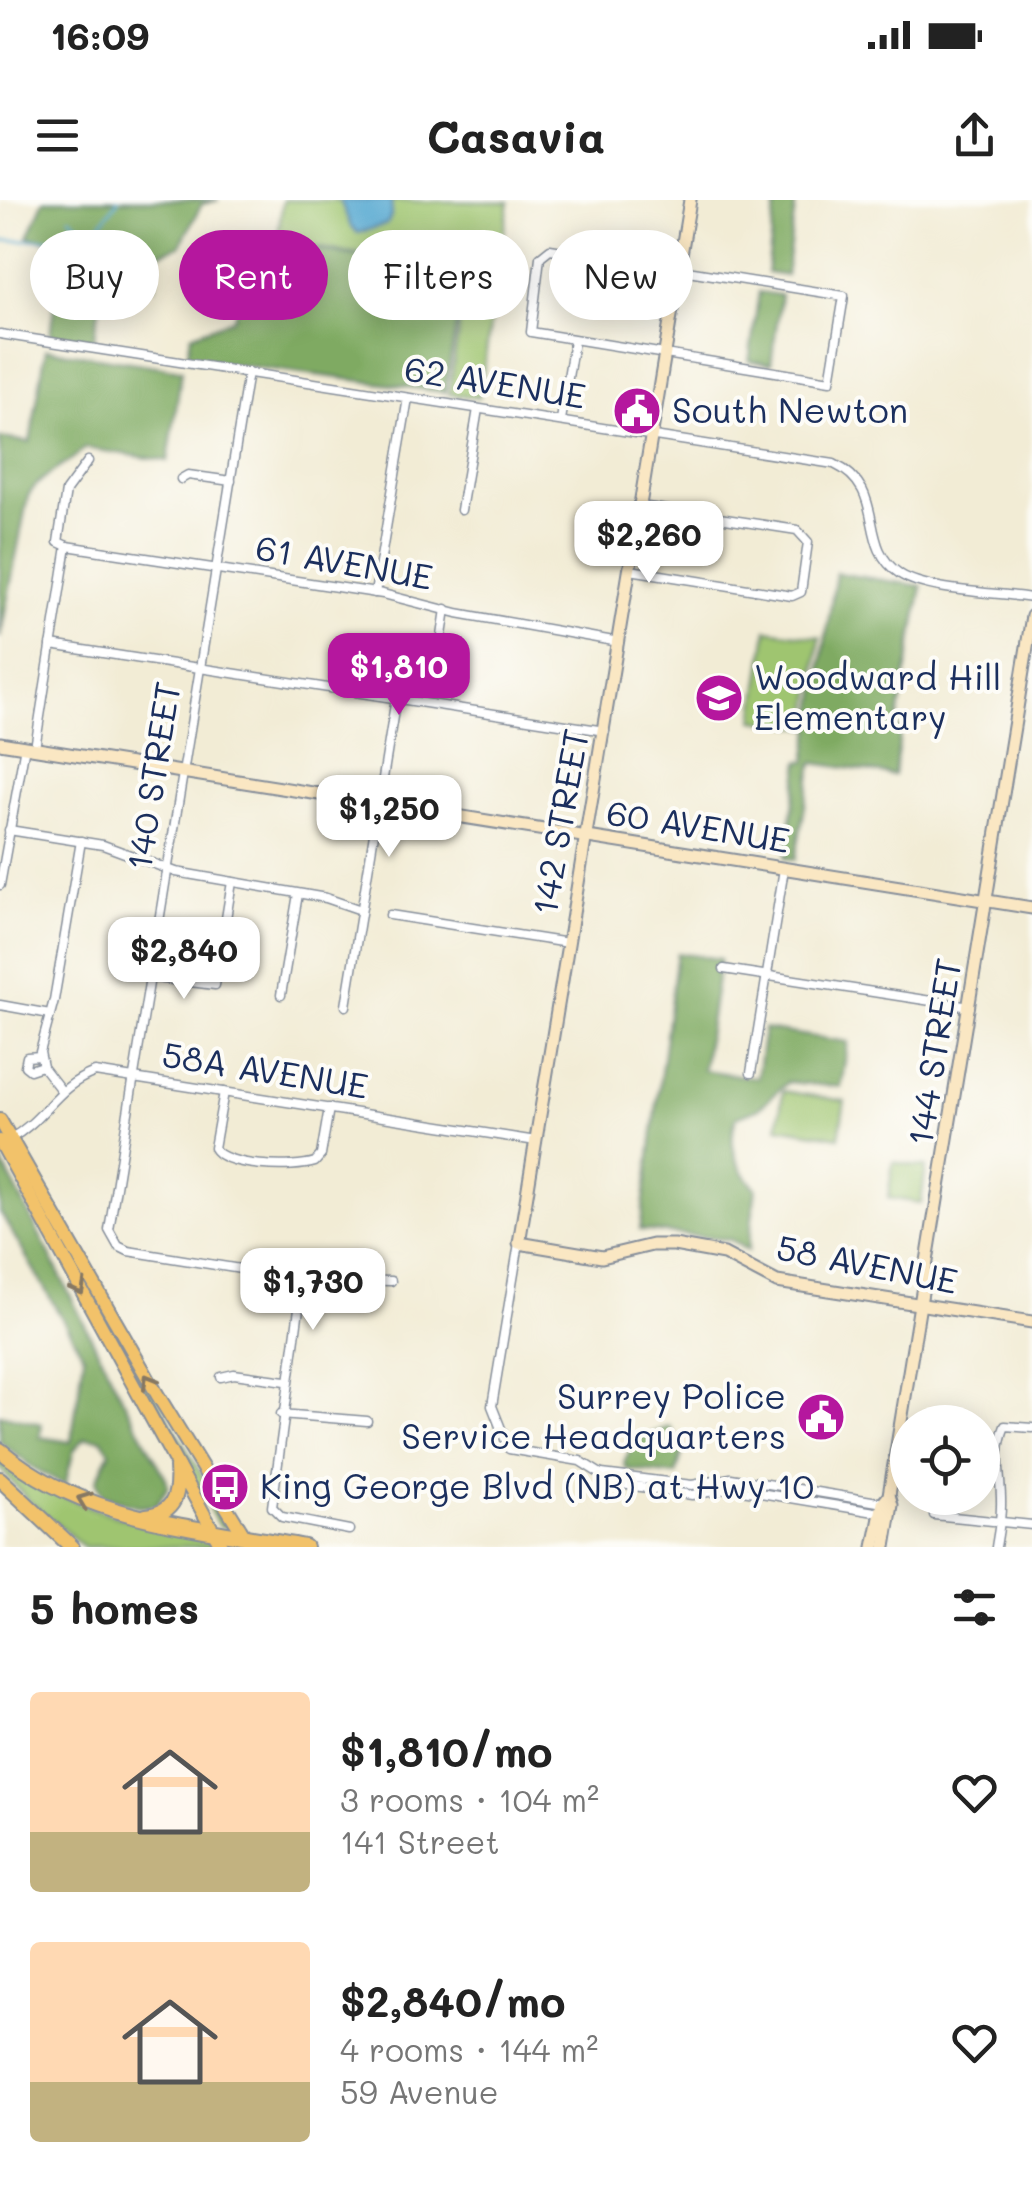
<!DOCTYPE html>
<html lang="en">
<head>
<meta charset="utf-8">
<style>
  :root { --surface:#fff; --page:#f6f6f6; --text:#222; --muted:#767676; --accent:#b5179e }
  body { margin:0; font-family:Mali,sans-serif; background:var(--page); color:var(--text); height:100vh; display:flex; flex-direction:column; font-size:38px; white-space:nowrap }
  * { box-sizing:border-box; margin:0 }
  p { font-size:32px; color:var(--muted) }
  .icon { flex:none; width:55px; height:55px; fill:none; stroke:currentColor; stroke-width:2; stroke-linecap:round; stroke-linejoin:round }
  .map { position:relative; height:1347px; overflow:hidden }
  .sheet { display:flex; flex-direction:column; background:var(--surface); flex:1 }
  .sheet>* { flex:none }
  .hud { position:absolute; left:30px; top:30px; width:972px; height:90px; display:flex; gap:20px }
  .buttons { position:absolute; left:890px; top:1205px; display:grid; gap:20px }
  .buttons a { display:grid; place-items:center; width:110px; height:110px; border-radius:50%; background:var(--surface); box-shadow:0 5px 25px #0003; font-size:50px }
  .price { position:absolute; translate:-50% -85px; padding:0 22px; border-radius:20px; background:#fff; color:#222; font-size:32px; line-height:65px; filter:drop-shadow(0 2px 5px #0008) }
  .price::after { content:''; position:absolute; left:50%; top:60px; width:30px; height:22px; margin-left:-15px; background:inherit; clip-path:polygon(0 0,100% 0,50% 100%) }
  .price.on { background:var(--accent); color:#fff }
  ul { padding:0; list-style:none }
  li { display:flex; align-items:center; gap:30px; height:250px; padding:0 30px }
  li span { display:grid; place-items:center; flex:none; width:280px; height:200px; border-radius:10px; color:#555 }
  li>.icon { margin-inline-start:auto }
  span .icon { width:120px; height:120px; fill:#fffc; stroke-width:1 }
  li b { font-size:42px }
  h2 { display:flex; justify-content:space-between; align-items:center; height:120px; padding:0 30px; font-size:42px }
  .tag { padding:0 35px; border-radius:45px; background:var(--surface); box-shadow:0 5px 25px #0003; font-size:35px; line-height:90px }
  .tag.on { background:var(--accent); color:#fff }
  .status { display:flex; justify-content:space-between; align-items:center; height:70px; padding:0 50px; background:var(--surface); direction:ltr }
  .status svg { height:28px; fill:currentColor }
  header { display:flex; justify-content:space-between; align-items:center; height:130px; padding:0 30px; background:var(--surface); font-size:45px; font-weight:700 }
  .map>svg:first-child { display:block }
  .green { fill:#9fc570; stroke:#5d7a67; stroke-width:2.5 }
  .forest { fill:#7faa62; stroke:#4d6c60; stroke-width:2.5 }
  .water { fill:#56a9d1; stroke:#386c98; stroke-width:2.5 }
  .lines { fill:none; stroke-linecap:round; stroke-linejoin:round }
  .stream { stroke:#56a9d1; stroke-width:2.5 }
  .street-casing { stroke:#868e9a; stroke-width:11 }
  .secondary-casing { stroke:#868e9a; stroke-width:15 }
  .primary-casing { stroke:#868e9a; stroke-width:16 }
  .highway-casing { stroke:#868e9a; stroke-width:18 }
  .street { stroke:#fff; stroke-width:8 }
  .secondary { stroke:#fae7c3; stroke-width:11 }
  .primary { stroke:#f2c26a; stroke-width:12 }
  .highway { stroke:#f2c26a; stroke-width:14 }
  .oneway { stroke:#867864 }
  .labels { text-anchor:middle; stroke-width:8; stroke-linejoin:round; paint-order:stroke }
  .street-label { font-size:35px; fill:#1b2f5e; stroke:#fdfcf7 }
  .poi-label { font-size:35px; fill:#1b2f5e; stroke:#fdfcf7; text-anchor:start }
</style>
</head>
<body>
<div class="status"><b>16:09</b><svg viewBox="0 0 49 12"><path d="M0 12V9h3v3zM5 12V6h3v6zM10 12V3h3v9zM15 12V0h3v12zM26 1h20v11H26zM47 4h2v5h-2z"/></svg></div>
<header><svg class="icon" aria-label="menu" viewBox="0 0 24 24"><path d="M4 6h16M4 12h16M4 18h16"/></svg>Casavia<svg class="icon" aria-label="share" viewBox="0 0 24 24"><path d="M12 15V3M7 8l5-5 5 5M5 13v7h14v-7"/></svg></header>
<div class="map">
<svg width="1032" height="1347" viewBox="0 0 1032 1347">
  <rect width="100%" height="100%" fill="#fdfcf7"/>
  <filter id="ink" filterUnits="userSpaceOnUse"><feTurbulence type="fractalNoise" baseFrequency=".01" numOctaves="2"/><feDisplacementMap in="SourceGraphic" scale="20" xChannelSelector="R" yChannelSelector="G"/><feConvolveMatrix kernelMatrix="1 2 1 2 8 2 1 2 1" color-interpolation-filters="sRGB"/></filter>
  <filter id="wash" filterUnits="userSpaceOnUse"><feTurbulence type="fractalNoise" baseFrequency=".0048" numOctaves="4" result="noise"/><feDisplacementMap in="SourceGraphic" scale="40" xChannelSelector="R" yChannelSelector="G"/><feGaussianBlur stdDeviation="2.25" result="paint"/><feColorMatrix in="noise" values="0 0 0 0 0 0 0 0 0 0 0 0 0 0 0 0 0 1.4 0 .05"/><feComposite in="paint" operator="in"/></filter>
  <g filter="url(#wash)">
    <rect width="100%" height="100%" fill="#f2ecd5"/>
    <g class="green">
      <polygon points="283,0 509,2 479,198 449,194 467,71 277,41"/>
      <polygon points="767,430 820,437 807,528 754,520"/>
      <polygon points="783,891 845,901 839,937 778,927"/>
      <polygon points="893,962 926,967 921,1003 888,998"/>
      <polygon points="53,1022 233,1328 219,1326 47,1024"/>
      <path d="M 0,1257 C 62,1306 132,1323 208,1336 L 214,1347 L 84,1347 L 28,1300 L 0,1268 Z"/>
    </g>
    <g class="forest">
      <polygon points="44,0 219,0 202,4 180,46 148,58 28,37"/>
      <polygon points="776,0 796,0 786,76 767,73"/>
      <polygon points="262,41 465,73 445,192 187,158 191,135 233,119"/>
      <polygon points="62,46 158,63 154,87 105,79 93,143 50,135"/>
      <polygon points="759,92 781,95 771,164 749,161"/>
      <path d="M 46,149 L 182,170 L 168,261 L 85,248 C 67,267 42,273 28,296 L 0,438 L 0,238 L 30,242 Z"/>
      <polygon points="836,373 922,386 896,528 901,529 894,575 813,563 795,660 785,658 800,561 806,561"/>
      <path d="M 677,753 L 720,759 L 703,870 L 757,878 L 764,829 L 848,842 L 841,887 L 788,882 L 758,909 L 736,917 C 727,945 736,968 756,988 L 748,1051 L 731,1040 L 640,1030 Z"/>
      <path d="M 0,959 C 57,1064 106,1174 166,1278 L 168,1287 L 156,1305 L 141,1307 L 103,1296 L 96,1281 L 110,1252 L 101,1239 L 85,1238 L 74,1250 L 65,1285 L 32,1267 L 0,1242 L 0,1214 L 42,1224 L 40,1237 L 71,1242 L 84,1156 L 0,1012 Z"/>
      <polygon points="670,1226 683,1250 676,1275 626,1269 624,1262 634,1241"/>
    </g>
    <polygon class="water" points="340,0 391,0 392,15 387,24 358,33 351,27"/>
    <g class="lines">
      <g class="stream">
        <polyline points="70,17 83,28"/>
        <polyline points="0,41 55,39 83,28 98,28 118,0"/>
      </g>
    </g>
  </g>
  <g filter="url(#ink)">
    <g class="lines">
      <g class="street-casing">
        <g id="street">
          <polygon points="550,49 844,96 830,181 531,132 540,57"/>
          <path d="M 0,134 L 834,264 C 889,290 856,345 900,374 C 928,392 997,392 1032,398"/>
          <polyline points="248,172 109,1030 118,1046 128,1051 303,1079 391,1081"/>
          <polyline points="561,220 574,141"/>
          <polyline points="88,261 66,291 58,342 67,346 383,394 457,413 619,442"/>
          <polyline points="181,279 188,275 231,281"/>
          <polyline points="461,310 478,209"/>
          <polyline points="630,370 792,396 801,392 808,342 797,330 641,306"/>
          <polyline points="375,393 408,198"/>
          <polyline points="51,445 605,531"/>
          <polyline points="439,456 446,409"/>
          <polyline points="35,548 67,346"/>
          <polyline points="9,630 103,645 176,672 326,698 361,710"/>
          <polyline points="0,685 25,546"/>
          <polyline points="390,715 568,743"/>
          <polyline points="724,769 970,807"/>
          <polyline points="148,777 215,785 232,682"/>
          <polyline points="281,795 298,694"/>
          <polyline points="0,805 50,814"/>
          <polyline points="346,806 396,498"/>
          <polyline points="40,856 27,857 25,866 30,870 42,866"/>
          <polyline points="751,873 784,669"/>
          <polyline points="60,889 43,867 40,852 54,800 81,641"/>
          <path d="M 224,892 L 214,948 C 224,967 294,969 315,962 L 321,955 L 329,908"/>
          <path d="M 8,940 C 48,918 53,888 95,872 L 536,941"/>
          <polyline points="519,1043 492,1206 509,1249 580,1261 615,1283 692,1295 730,1288 881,1313"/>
          <polyline points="303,1079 272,1307 282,1317 349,1330"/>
          <polyline points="221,1177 234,1174 286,1181"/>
          <polyline points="281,1214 367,1221"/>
          <polyline points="602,1274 692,1285 731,1278 884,1303"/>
          <polyline points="934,1315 1032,1325"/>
          <path d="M 996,1347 C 998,1334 1001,1320 1001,1306 C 1002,1277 993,1255 1005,1226 L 1032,1228"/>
        </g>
      </g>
      <g class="secondary-casing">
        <g id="secondary">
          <polyline points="690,0 519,1043 602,1057 652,1045 674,1045 724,1054 777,1082 1032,1122"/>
          <polyline points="0,543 1032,708"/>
          <polyline points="874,1347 883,1303 889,1296"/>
          <polyline points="885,1347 892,1305 889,1295 1032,416"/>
        </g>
      </g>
      <g class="primary-casing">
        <g id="primary">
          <polyline points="0,920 157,1194 251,1347"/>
          <polyline points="0,941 222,1347"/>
        </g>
      </g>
      <g class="highway-casing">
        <g id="highway">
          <path d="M 0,1250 C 85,1322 199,1327 305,1347"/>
          <polyline points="0,1279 72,1347"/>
          <path d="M 146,1316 C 176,1313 179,1293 177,1267"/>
        </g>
      </g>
      <use href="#street" class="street"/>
      <use href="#secondary" class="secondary"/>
      <use href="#primary" class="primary"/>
      <use href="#highway" class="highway"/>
    </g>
    <defs><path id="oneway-chevron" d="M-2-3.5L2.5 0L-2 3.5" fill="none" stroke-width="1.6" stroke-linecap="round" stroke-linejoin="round" transform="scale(2.5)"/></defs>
    <g class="oneway">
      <use href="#oneway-chevron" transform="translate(79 1088) rotate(62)"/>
      <use href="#oneway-chevron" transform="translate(149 1181) rotate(-120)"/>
      <use href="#oneway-chevron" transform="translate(84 1300) rotate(-159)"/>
    </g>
  </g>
  <defs>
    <g id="civic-disc" transform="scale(2.5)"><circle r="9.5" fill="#b5179e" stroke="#fdfcf7"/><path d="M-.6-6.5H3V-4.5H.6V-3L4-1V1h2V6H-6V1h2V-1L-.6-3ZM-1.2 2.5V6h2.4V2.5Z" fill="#fff"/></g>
    <g id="school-disc" transform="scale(2.5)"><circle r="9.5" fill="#b5179e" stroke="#fdfcf7"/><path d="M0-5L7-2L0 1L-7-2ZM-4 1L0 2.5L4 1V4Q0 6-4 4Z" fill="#fff"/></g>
    <g id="bus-disc" transform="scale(2.5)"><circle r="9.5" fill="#b5179e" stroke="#fdfcf7"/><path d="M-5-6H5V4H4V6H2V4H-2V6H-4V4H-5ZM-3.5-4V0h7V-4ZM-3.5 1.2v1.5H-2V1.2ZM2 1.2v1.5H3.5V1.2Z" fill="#fff"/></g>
  </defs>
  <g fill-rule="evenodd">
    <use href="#civic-disc" x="637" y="211"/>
    <use href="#school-disc" x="719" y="498"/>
    <use href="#civic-disc" x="821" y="1217"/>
    <use href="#bus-disc" x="225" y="1287"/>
  </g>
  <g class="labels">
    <g class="street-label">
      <text transform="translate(495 183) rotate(9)" y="12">62 AVENUE</text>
      <text transform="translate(344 363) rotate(10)" y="12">61 AVENUE</text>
      <text transform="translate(154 576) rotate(-81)" y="12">140 STREET</text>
      <text transform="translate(561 622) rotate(-80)" y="12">142 STREET</text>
      <text transform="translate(698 627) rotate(9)" y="12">60 AVENUE</text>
      <text transform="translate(935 852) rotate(-81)" y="12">144 STREET</text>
      <text transform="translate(265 871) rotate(9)" y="12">58A AVENUE</text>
      <text transform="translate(867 1065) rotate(11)" y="12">58 AVENUE</text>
    </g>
    <g class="poi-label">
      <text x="672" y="223">South Newton</text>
      <text x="754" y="490">Woodward Hill<tspan x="754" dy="40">Elementary</tspan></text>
      <text x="786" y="1209" text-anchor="end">Surrey Police<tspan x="786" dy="40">Service Headquarters</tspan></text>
      <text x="260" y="1299">King George Blvd (NB) at Hwy 10</text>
    </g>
  </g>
</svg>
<div class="buttons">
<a><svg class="icon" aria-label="locate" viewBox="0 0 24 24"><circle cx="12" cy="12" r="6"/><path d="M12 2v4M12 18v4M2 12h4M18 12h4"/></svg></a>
</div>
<b class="price" style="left:649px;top:386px">$2,260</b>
<b class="price on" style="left:399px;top:518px">$1,810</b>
<b class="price" style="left:389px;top:660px">$1,250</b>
<b class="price" style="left:184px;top:802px">$2,840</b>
<b class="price" style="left:313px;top:1133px">$1,730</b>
<div class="hud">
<a class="tag">Buy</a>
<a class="tag on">Rent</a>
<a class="tag">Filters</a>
<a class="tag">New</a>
</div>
</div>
<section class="sheet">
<h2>5 homes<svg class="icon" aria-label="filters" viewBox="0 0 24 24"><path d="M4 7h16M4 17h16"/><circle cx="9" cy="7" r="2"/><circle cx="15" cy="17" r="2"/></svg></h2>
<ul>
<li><span style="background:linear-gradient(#ffd9b3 70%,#c2b280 0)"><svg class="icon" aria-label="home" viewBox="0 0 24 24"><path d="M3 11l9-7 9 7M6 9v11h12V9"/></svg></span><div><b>$1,810/mo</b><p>3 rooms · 104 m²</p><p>141 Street</p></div><svg class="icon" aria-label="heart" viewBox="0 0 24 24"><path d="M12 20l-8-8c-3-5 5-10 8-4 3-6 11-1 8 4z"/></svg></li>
<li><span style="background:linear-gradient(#ffd9b3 70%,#c2b280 0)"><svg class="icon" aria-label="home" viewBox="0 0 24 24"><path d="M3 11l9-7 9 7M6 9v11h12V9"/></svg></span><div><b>$2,840/mo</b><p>4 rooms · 144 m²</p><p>59 Avenue</p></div><svg class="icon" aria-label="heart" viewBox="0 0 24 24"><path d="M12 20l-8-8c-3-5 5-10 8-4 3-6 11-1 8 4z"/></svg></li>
</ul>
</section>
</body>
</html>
